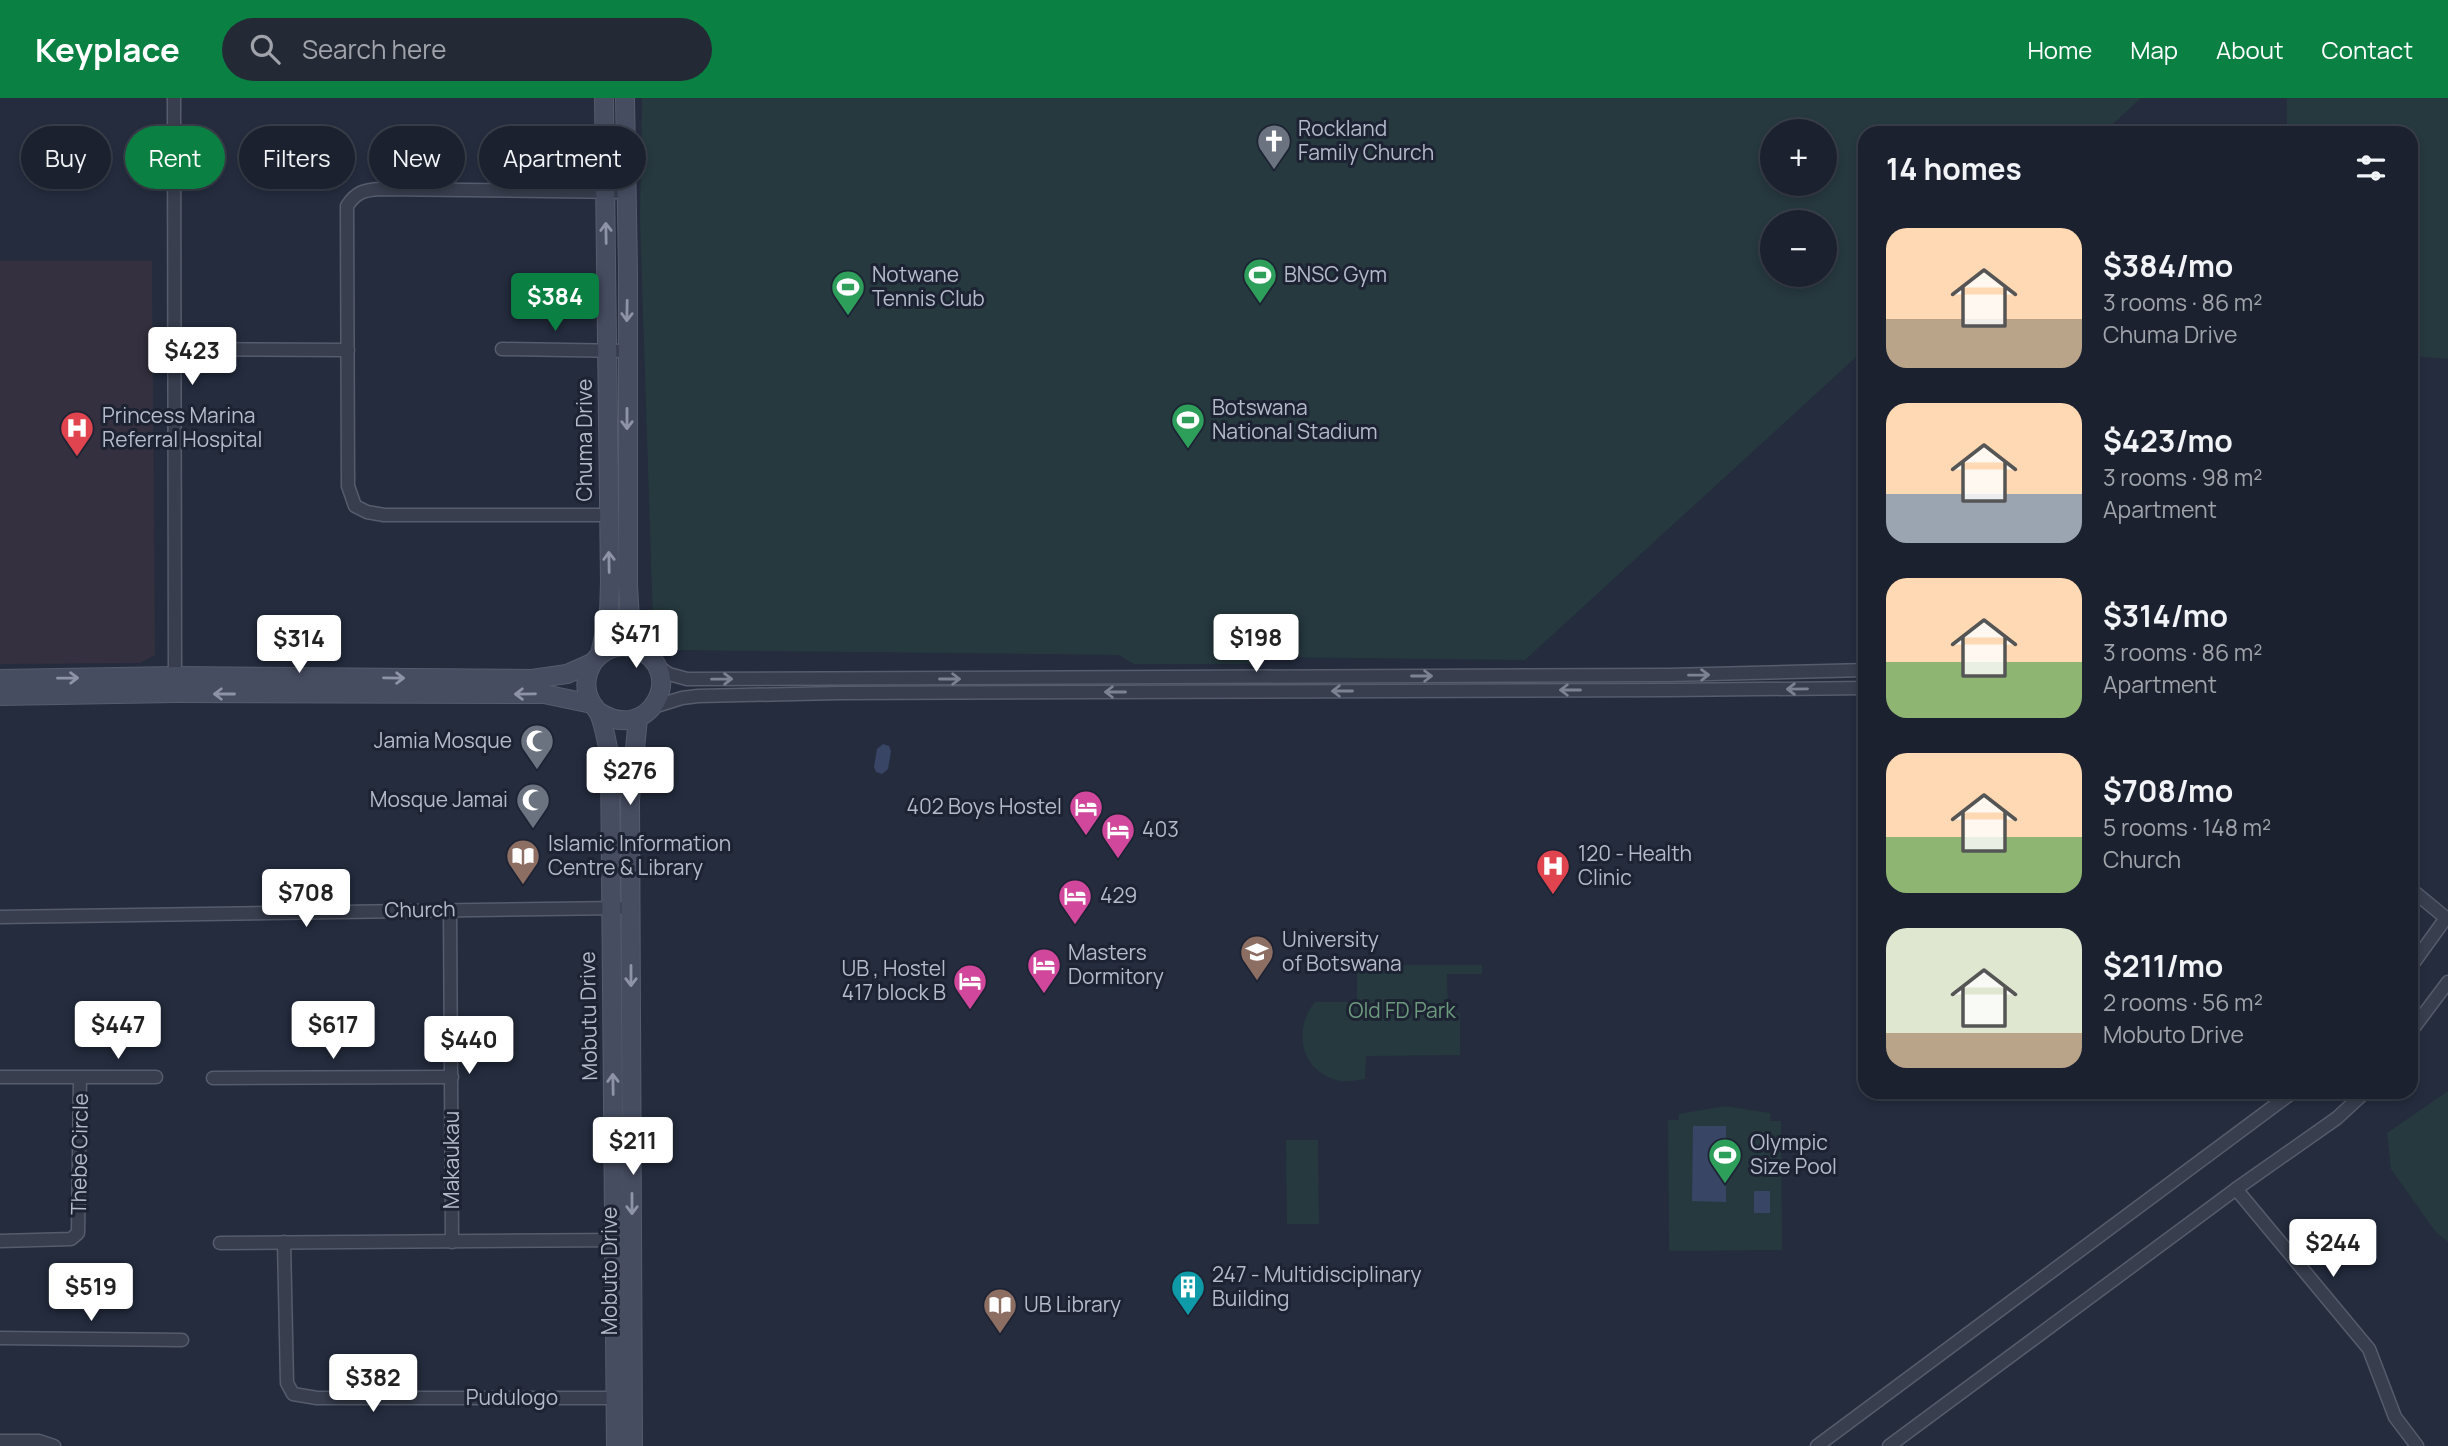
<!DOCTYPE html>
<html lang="en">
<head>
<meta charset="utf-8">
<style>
  :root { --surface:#1b212e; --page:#242936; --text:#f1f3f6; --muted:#a0a3aa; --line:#393e4a; --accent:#0b8043 }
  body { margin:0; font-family:Manrope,sans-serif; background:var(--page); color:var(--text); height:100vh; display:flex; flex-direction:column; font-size:26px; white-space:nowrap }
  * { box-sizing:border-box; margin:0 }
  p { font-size:23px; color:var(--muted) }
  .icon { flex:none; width:38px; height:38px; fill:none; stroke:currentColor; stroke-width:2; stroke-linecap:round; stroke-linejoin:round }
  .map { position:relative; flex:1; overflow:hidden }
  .sheet { position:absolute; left:1858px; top:28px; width:560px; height:973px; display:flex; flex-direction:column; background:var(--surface); border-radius:21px; box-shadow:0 4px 10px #0003,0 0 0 2px var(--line) }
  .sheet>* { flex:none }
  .top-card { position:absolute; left:21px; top:28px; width:665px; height:63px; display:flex; gap:14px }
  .controls { position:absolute; left:1760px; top:21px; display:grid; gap:14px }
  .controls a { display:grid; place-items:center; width:77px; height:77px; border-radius:50%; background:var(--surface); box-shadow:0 4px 10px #0003,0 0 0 2px var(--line); font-size:35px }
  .price { position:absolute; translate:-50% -60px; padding:0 16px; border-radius:7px; background:#fff; color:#222; font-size:23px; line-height:46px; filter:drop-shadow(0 2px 4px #0008) }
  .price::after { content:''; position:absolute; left:50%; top:42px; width:21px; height:16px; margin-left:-10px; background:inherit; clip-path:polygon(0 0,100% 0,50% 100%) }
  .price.selected { background:var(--accent); color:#fff }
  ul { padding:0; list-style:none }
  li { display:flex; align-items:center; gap:21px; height:175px; padding:0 28px }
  li span { display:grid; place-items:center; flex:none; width:196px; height:140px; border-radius:21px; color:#555 }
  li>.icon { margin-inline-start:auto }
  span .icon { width:84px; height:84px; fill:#fffc; stroke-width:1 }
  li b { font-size:30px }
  h2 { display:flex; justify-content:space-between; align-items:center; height:84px; padding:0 28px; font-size:30px }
  .chip { padding:0 24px; border-radius:32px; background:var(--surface); box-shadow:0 4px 10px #0003,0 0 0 2px var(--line); font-size:24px; line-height:63px }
  .chip.selected { background:var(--accent); color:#fff }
  header { display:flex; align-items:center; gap:42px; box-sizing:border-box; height:98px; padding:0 35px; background:var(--accent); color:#fff }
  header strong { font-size:33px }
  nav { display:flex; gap:38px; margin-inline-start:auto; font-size:24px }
  .search { width:490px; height:63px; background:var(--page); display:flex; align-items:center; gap:18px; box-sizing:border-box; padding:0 24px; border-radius:38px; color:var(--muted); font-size:26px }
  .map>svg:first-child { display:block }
  .medical { fill:#34303f }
  .green { fill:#26393f; fill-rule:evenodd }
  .water { fill:#384565 }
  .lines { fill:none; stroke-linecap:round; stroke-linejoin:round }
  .street-casing { stroke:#565c6c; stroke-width:15 }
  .secondary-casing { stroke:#565c6c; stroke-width:20 }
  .street { stroke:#383e4e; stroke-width:12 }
  .secondary { stroke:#464d61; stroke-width:18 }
  .oneway { stroke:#8e94a5 }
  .oneway2 { stroke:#7c8292 }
  .labels { text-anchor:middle; stroke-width:6; stroke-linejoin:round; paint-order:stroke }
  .poi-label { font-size:21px; fill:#b4bac9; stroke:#1d2333; text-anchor:start }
  .street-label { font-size:21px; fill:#b4bac9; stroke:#1d2333 }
  .park-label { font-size:21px; fill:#6b9a7c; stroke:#1d2333 }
</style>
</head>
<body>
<header>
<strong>Keyplace</strong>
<div class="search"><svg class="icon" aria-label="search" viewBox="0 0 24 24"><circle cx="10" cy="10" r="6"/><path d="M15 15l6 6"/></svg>Search here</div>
<nav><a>Home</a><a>Map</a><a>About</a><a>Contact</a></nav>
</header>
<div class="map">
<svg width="2448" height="1348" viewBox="0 0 2448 1348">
  <rect width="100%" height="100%" fill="#242c3e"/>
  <polygon class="medical" points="0,163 152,163 155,557 140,565 0,566"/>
  <g class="green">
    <path d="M 642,0 L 2141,0 L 2103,35 L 1866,35 L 1865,251 L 1525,562 L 1262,559 L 1249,566 L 1134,566 L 1119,557 L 672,552 L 653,524 L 640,123 ZM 1773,33 L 1825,33 L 1825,86 L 1773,86 ZM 1773,124 L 1825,124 L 1825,177 L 1773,177 Z"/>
    <polygon points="2287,0 2448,0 2448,261 2412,258 2412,35 2287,35"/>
    <path d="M 1371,867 L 1482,867 L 1482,876 L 1447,876 L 1448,914 L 1460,915 L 1460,957 L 1366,958 L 1365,981 C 1354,983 1344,985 1333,981 C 1299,969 1294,929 1315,904 L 1357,904 L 1357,875 L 1370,874 Z"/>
    <polygon points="2448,993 2448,1144 2435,1133 2391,1071 2387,1035"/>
    <polygon points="1725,1008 1770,1015 1771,1023 1781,1023 1782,1152 1669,1153 1668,1022 1679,1022 1679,1016"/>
    <polygon points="1286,1042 1318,1042 1319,1126 1287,1126"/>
  </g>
  <g class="water">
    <polygon points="883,646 889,648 891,653 888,671 882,676 876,674 874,669 877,651"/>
    <polygon points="1693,1028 1726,1028 1726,1104 1692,1103"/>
    <rect x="1754" y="1093" width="16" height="22"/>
  </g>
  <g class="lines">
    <g class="street-casing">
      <g id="street">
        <polyline points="174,0 175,584"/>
        <polyline points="176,251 348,252"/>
        <polyline points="502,251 627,253"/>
        <path d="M 608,417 L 384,417 L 367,414 L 355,408 L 348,388 L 347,108 C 356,94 364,92 380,91 L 626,94"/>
        <polyline points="657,568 669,576 687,581 1669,577 1866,572"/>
        <polyline points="653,609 682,600 698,598 839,595 1668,592 1866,590"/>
        <polyline points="2412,792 2446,820 2412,867"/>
        <polyline points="450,812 452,1144"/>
        <polyline points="0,819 619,810"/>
        <polyline points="2412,932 2448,884"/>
        <polyline points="0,979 156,979"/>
        <polyline points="213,980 452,979"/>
        <polyline points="2236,1091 2369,1251 2395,1319 2417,1348"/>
        <polyline points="0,1143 71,1141 78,1135 80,980"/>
        <polyline points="284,1144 287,1285 293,1296 317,1300 622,1300"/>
        <polyline points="220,1145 621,1142"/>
        <polyline points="0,1240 182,1242"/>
        <polyline points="0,1343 39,1343 54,1348"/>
        <polyline points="1817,1348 2293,994"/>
        <polyline points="1889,1348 2236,1091 2337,1020 2365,994"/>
      </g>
    </g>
    <g class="secondary-casing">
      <g id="secondary">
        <polyline points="625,0 628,173 628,487 630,522 636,550"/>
        <polyline points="600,556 609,517 610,484 604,0"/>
        <polyline points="0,581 175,578 532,581 567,576 592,565"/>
        <polyline points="0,598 175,595 544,596 592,606"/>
        <path d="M 599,614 C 650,647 688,572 637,551 C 628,547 615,548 606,553 C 588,563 581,586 591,604 C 594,609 598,612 600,618 C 605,631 607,646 610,660 L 616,1348"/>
        <polyline points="633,1348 630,702 638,620"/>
      </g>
    </g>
    <use href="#street" class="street"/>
    <use href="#secondary" class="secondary"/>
  </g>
  <defs><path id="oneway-shaft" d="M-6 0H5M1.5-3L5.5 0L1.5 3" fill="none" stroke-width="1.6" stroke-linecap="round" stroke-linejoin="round" transform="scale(1.75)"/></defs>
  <g class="oneway">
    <use href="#oneway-shaft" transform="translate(606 135) rotate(-91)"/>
    <use href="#oneway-shaft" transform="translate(627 213) rotate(91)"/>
    <use href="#oneway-shaft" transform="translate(627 321) rotate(90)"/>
    <use href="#oneway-shaft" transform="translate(609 464) rotate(-91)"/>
    <use href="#oneway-shaft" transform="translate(68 580) rotate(-1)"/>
    <use href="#oneway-shaft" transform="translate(394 580) rotate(1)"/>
    <use href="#oneway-shaft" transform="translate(224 596) rotate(-180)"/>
    <use href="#oneway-shaft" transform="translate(525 596) rotate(179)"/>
    <use href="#oneway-shaft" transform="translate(631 878) rotate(90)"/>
    <use href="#oneway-shaft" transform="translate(613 986) rotate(-91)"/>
    <use href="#oneway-shaft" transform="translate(632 1106) rotate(90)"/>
  </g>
  <g class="oneway2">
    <use href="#oneway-shaft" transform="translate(1699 577) rotate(-1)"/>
    <use href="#oneway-shaft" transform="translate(1422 578)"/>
    <use href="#oneway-shaft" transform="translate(722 581) rotate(-1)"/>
    <use href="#oneway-shaft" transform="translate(950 581)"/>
    <use href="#oneway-shaft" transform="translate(1797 591) rotate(179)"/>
    <use href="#oneway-shaft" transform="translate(1570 592) rotate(-180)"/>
    <use href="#oneway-shaft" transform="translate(1342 593) rotate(180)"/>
    <use href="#oneway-shaft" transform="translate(1115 594) rotate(180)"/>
  </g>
  <defs>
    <g id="church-pin" transform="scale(1.75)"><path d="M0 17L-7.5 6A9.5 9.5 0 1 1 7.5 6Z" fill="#6b7280" stroke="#1d2333"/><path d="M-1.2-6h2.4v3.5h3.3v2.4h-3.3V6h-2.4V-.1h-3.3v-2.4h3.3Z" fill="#fff"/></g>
    <g id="stadium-pin" transform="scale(1.75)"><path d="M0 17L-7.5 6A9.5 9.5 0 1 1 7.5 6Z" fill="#2e9e5b" stroke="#1d2333"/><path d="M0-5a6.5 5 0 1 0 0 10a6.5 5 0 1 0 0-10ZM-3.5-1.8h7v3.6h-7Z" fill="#fff"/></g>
    <g id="hospital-pin" transform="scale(1.75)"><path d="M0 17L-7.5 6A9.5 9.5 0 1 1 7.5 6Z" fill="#e0444e" stroke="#1d2333"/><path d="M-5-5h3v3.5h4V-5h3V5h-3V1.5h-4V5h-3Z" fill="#fff"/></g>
    <g id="mosque-pin" transform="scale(1.75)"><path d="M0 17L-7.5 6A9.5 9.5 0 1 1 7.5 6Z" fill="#6b7280" stroke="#1d2333"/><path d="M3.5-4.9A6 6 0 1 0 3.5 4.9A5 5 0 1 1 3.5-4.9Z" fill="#fff"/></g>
    <g id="hotel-pin" transform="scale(1.75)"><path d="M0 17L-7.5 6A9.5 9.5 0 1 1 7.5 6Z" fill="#d1479c" stroke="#1d2333"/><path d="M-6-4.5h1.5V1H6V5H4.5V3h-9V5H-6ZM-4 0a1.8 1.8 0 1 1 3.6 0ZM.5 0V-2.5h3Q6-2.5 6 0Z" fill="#fff"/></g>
    <g id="library-pin" transform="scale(1.75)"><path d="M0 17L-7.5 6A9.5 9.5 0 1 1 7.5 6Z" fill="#8d6e63" stroke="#1d2333"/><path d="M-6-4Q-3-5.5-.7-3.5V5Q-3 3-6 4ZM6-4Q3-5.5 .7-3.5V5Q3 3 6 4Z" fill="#fff"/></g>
    <g id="university-pin" transform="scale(1.75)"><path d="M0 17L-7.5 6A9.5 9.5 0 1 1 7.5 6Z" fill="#8d6e63" stroke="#1d2333"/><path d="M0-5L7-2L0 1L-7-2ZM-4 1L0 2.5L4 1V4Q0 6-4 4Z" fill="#fff"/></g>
    <g id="building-pin" transform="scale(1.75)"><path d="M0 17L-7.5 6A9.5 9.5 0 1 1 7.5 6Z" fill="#0f9aa8" stroke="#1d2333"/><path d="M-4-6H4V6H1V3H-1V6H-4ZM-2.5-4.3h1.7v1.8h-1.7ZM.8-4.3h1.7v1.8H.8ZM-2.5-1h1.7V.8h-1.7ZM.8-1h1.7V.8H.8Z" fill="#fff"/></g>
  </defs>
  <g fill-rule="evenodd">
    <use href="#church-pin" x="1274" y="43"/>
    <use href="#stadium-pin" x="1260" y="177"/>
    <use href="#stadium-pin" x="848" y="189"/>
    <use href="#stadium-pin" x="1188" y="322"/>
    <use href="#hospital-pin" x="77" y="330"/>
    <use href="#mosque-pin" x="537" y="643"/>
    <use href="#mosque-pin" x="533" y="702"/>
    <use href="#hotel-pin" x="1086" y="709"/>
    <use href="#hotel-pin" x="1118" y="732"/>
    <use href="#library-pin" x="523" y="758"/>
    <use href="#hospital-pin" x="1553" y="768"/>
    <use href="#hotel-pin" x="1075" y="798"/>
    <use href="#university-pin" x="1257" y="854"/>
    <use href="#hotel-pin" x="1044" y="867"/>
    <use href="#hotel-pin" x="970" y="883"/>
    <use href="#stadium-pin" x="1725" y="1057"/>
    <use href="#building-pin" x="1188" y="1189"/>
    <use href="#library-pin" x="1000" y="1207"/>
  </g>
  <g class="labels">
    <g class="poi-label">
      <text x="1298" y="38">Rockland<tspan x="1298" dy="24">Family Church</tspan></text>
      <text x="872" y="184">Notwane<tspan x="872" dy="24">Tennis Club</tspan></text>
      <text x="1284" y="184">BNSC Gym</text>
      <text x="1212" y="317">Botswana<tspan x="1212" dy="24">National Stadium</tspan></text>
      <text x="102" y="325">Princess Marina<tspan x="102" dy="24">Referral Hospital</tspan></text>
      <text x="512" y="650" text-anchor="end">Jamia Mosque</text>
      <text x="508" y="709" text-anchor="end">Mosque Jamai</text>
      <text x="1062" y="716" text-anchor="end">402 Boys Hostel</text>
      <text x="1142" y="739">403</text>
      <text x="548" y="753">Islamic Information<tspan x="548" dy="24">Centre &amp; Library</tspan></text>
      <text x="1578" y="763">120 - Health<tspan x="1578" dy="24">Clinic</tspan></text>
      <text x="1100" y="805">429</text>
      <text x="1282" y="849">University<tspan x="1282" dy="24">of Botswana</tspan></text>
      <text x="1068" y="862">Masters<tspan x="1068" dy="24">Dormitory</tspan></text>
      <text x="946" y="878" text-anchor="end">UB , Hostel<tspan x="946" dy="24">417 block B</tspan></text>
      <text x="1750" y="1052">Olympic<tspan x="1750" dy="24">Size Pool</tspan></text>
      <text x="1212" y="1184">247 - Multidisciplinary<tspan x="1212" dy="24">Building</tspan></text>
      <text x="1024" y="1214">UB Library</text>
    </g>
    <g class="street-label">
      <text transform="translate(585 342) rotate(-90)" y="7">Chuma Drive</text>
      <text transform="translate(420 812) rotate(-1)" y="7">Church</text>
      <text transform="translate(589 918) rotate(-91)" y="7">Mobutu Drive</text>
      <text transform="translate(80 1056) rotate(-89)" y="7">Thebe Circle</text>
      <text transform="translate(452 1062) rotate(-90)" y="7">Makaukau</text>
      <text transform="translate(610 1173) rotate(-90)" y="7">Mobuto Drive</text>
      <text x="512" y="1307">Pudulogo</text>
    </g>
    <g class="park-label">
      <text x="1402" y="920">Old FD Park</text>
    </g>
  </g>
</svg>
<div class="controls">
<a>+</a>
<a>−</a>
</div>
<b class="price selected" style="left:555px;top:235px">$384</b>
<b class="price" style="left:192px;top:289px">$423</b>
<b class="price" style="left:636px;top:572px">$471</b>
<b class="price" style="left:1256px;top:576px">$198</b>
<b class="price" style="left:299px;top:577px">$314</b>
<b class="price" style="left:630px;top:709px">$276</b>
<b class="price" style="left:306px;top:831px">$708</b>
<b class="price" style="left:118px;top:963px">$447</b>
<b class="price" style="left:333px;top:963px">$617</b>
<b class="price" style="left:469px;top:978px">$440</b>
<b class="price" style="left:633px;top:1079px">$211</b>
<b class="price" style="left:2333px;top:1181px">$244</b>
<b class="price" style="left:91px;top:1225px">$519</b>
<b class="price" style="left:373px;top:1316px">$382</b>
<div class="top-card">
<a class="chip">Buy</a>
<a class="chip selected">Rent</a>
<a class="chip">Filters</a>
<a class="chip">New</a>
<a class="chip">Apartment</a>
</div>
<section class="sheet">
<h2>14 homes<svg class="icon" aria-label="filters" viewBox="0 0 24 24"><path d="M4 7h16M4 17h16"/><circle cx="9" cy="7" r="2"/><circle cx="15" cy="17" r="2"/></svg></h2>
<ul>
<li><span style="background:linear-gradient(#ffd9b3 65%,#b9a48a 0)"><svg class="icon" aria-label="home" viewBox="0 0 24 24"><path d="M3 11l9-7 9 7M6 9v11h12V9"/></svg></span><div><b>$384/mo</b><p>3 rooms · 86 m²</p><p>Chuma Drive</p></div></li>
<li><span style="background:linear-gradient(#ffd9b3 65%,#9aa5b1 0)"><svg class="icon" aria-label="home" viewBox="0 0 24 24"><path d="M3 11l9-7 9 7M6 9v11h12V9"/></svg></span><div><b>$423/mo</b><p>3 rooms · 98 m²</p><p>Apartment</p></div></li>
<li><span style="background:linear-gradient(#ffd9b3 60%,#8fb573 0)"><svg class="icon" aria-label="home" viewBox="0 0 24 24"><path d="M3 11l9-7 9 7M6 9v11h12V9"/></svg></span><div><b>$314/mo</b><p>3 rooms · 86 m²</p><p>Apartment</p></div></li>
<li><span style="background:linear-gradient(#ffd9b3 60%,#8fb573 0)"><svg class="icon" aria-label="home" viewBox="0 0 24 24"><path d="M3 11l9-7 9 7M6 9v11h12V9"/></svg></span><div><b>$708/mo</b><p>5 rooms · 148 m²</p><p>Church</p></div></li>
<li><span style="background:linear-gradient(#dfe7d0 75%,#b9a48a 0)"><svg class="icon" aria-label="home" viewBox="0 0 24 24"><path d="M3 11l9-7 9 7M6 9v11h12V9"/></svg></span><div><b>$211/mo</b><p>2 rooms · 56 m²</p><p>Mobuto Drive</p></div></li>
</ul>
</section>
</div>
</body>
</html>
